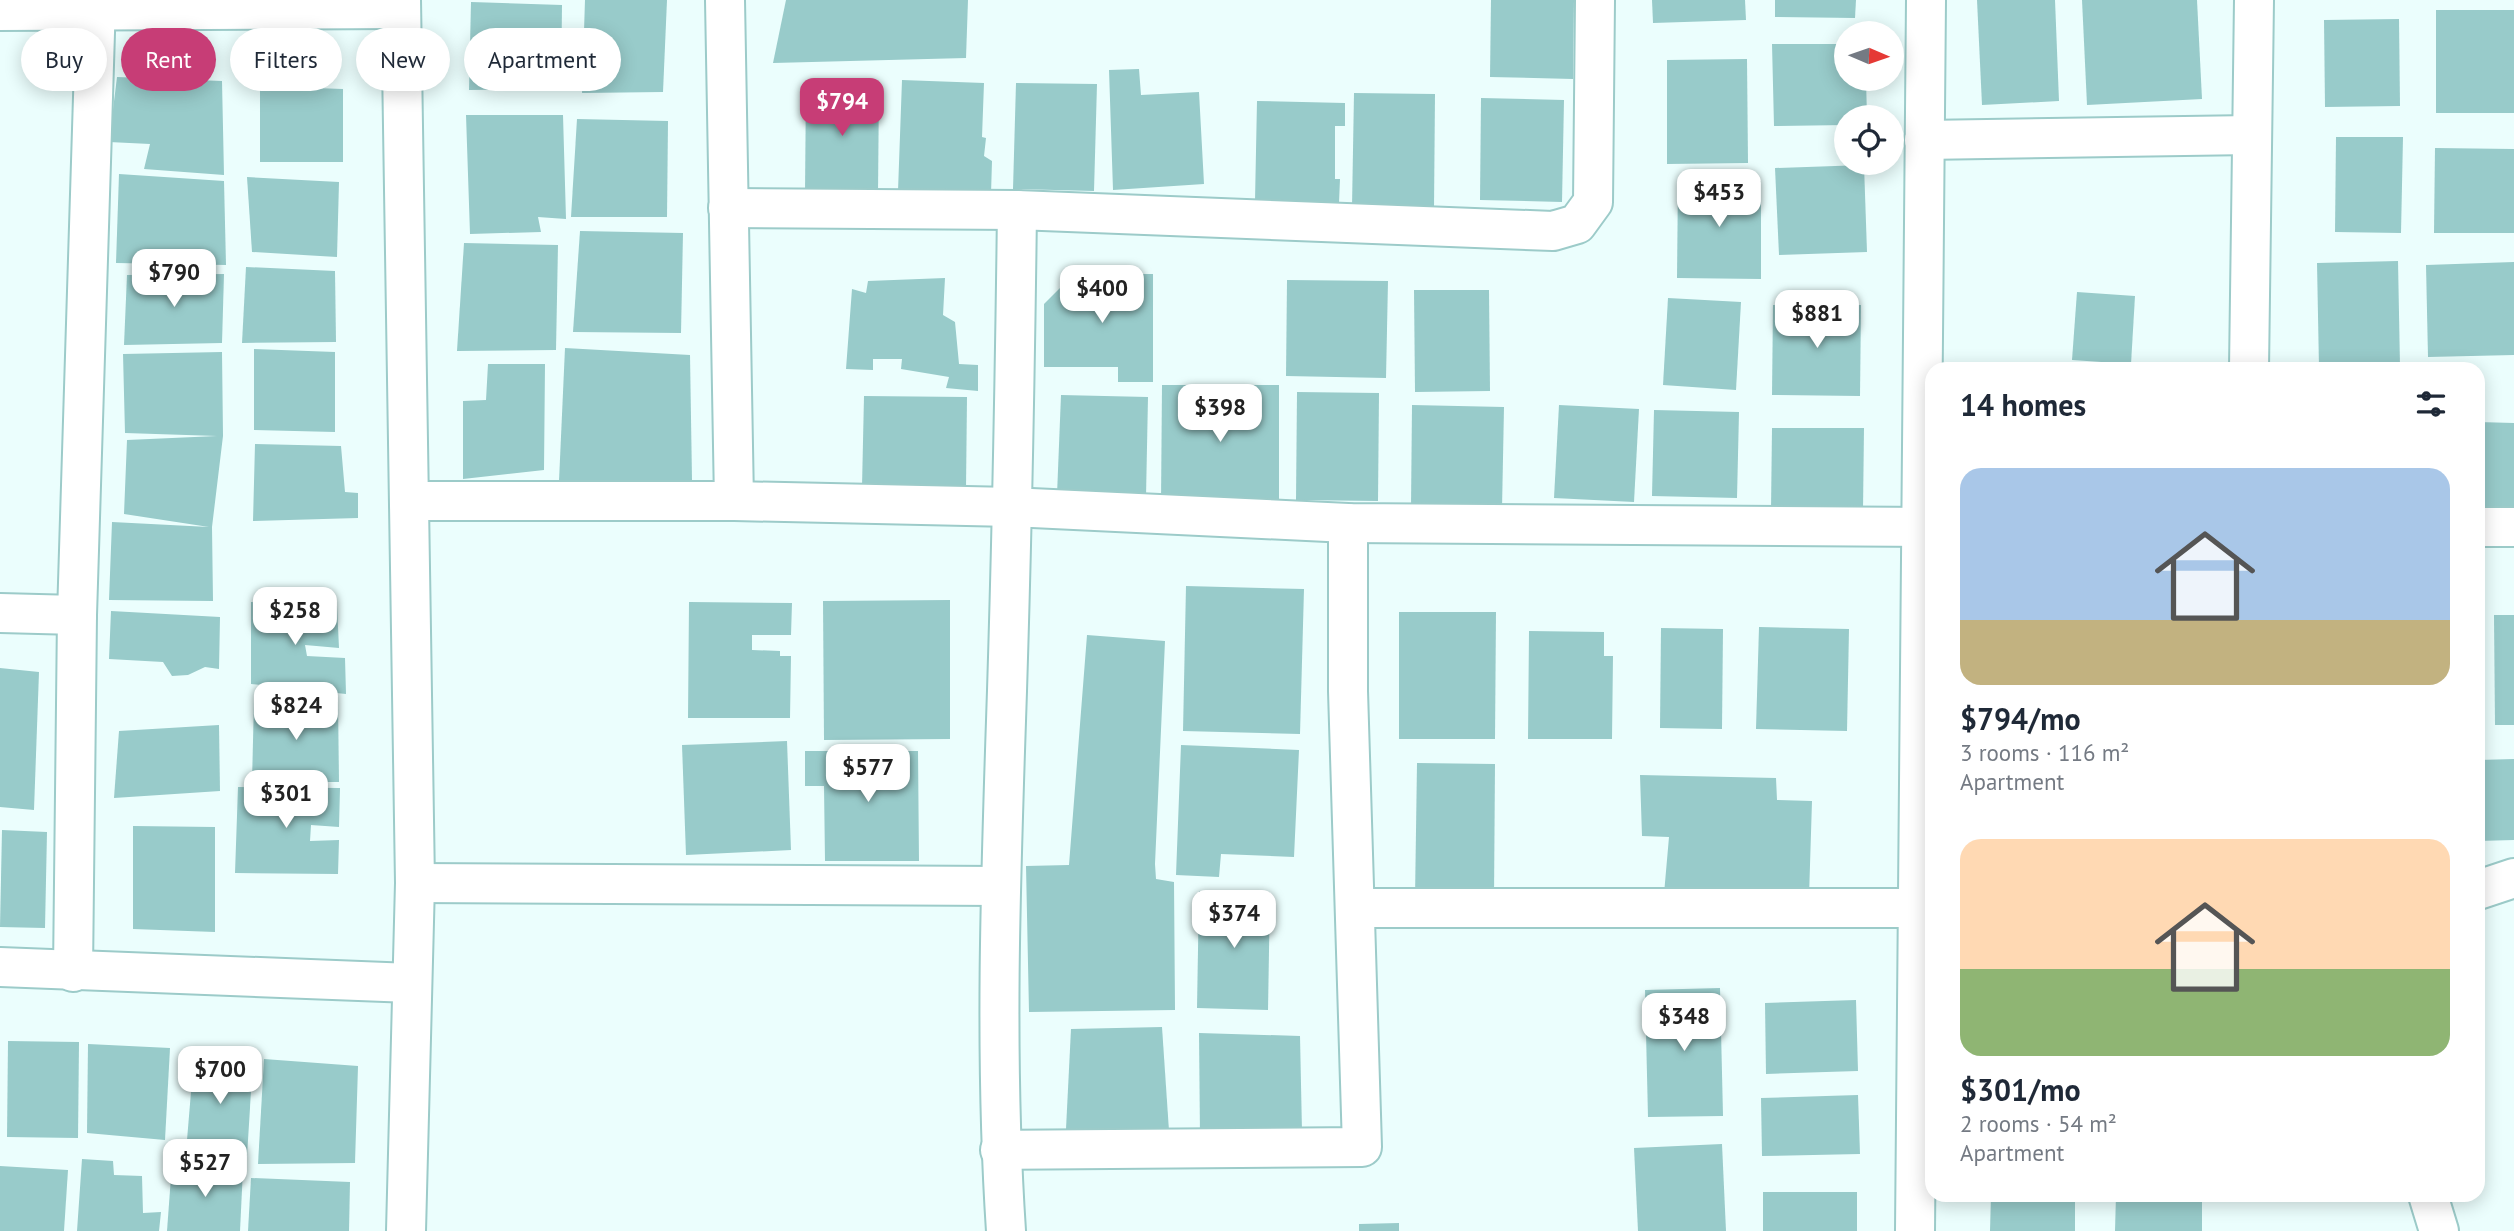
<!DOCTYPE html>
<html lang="en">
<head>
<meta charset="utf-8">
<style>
  :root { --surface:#fff; --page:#f2f2f3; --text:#1f2937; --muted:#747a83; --accent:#c73d76 }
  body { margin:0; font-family:"PT Sans",sans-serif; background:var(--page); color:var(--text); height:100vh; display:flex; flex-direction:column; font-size:26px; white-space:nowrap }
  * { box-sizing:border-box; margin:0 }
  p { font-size:23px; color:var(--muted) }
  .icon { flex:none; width:38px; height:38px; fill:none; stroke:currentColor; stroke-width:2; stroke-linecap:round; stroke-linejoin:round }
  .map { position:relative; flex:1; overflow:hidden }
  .panel { position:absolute; left:1925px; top:362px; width:560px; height:840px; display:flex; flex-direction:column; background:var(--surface); border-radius:21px; box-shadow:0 4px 18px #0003 }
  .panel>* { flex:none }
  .banner { position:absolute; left:21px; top:28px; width:665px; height:63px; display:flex; gap:14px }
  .needle { width:46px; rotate:92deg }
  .fabs { position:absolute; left:1834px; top:21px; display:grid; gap:14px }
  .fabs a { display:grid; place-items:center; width:70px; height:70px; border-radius:50%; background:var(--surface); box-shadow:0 4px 18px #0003; font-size:35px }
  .price { position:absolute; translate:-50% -60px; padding:0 16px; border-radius:14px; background:#fff; color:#222; font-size:23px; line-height:46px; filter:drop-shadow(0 2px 4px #0008) }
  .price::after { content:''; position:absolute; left:50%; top:42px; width:21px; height:16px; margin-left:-10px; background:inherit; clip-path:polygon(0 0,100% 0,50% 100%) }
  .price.active { background:var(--accent); color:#fff }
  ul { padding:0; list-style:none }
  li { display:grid; align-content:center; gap:14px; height:371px; padding:0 35px }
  li span { display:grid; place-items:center; height:217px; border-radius:21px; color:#555 }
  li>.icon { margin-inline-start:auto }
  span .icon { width:126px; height:126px; fill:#fffc; stroke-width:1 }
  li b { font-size:30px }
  h2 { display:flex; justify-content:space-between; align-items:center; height:84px; padding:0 35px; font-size:30px }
  .tag { padding:0 24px; border-radius:32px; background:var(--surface); box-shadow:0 4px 18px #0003; font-size:24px; line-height:63px }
  .tag.active { background:var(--accent); color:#fff }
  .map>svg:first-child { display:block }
  .building { fill:#98cbca }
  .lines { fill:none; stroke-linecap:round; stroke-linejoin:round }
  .minor-casing { stroke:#9ccbc9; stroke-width:42 }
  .minor { stroke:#fff; stroke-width:38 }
</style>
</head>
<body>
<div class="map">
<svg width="2514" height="1231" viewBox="0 0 2514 1231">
  <rect width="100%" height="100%" fill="#ebfefd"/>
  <g class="building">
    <polygon points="585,0 667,0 663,92 582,93"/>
    <polygon points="786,0 968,0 966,58 773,63"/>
    <polygon points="1491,0 1574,0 1573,79 1490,77"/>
    <polygon points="1652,0 1745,0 1746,20 1653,23"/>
    <polygon points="1775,0 1856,0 1855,18 1775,17"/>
    <polygon points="1977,0 2055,0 2059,101 1982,105"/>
    <polygon points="2082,0 2197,0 2202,99 2087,105"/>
    <polygon points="471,2 562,5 561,89 469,90"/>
    <rect x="2436" y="10" width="78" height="103"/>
    <polygon points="2399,19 2400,106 2325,107 2324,20"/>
    <polygon points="1772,44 1846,44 1846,79 1866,79 1867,117 1846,117 1846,125 1774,126"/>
    <polygon points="1747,59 1748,163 1667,164 1667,60"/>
    <polygon points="1139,69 1141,95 1199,92 1204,184 1113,190 1109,70"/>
    <polygon points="117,77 222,81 224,175 144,169 150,144 109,142"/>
    <polygon points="902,80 984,83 982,137 986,138 984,156 992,161 991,194 898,191"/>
    <polygon points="806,82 879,83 878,194 805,193"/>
    <polygon points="1016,83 1097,84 1094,191 1013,189"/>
    <polygon points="260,86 343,89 343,162 260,162"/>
    <polygon points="1354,93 1435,94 1434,208 1352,207"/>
    <polygon points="1481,98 1564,100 1562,202 1480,200"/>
    <polygon points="1257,101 1345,103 1345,126 1335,126 1335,179 1340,179 1339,203 1255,201"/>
    <polygon points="466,115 563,115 566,219 538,217 541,232 470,234"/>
    <polygon points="577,119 668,121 667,217 571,217"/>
    <polygon points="2336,137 2403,137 2401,233 2335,232"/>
    <polygon points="2435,148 2514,149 2514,233 2434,233"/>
    <polygon points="1864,165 1867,252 1779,255 1775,168"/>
    <polygon points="119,174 224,181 226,265 116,263"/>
    <polygon points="247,177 339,182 337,257 252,252"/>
    <polygon points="1678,179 1761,181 1761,279 1677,278"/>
    <polygon points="580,231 683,233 681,333 573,332"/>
    <polygon points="464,243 558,245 556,350 457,351"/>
    <polygon points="2398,261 2400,366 2319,368 2317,263"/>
    <polygon points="2514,262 2514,355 2428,357 2426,265"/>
    <polygon points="246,267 335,271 336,342 242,343"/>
    <polygon points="224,274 222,343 124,345 127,275"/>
    <polygon points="1074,274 1153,274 1153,382 1118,382 1118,367 1044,367 1044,304"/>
    <polygon points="945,278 943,315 955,322 959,364 978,365 978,391 946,388 949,377 901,369 902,359 873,359 873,370 846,369 852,289 866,293 868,281"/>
    <polygon points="1287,280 1388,281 1386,378 1286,376"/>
    <polygon points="1414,290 1489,290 1490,391 1415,392"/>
    <polygon points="2077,292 2135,296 2131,364 2072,360"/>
    <polygon points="1668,298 1741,302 1736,390 1663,385"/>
    <polygon points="1773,305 1861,305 1860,396 1772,395"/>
    <polygon points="565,348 690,355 692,480 559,481"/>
    <polygon points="254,349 335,352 335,432 254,430"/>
    <polygon points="222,352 223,436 212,527 213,601 109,600 112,522 209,527 124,514 127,440 217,436 125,433 123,354"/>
    <polygon points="488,364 545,364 544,470 463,479 463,401 486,400"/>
    <polygon points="1162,385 1279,385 1279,502 1161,502"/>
    <polygon points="1297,392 1379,393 1378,501 1296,500"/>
    <polygon points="1061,395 1148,397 1146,497 1057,495"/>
    <polygon points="864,396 967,397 966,489 862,487"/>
    <polygon points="1412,405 1504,407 1502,509 1411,507"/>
    <polygon points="1559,405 1639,409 1634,502 1554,498"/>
    <polygon points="1654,410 1739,412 1737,498 1652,496"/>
    <polygon points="2478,422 2514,423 2514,512 2478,511"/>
    <polygon points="1772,428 1864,428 1863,510 1771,510"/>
    <polygon points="255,444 341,446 345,492 358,493 358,518 253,521"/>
    <polygon points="1186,586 1304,589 1300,734 1183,731"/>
    <polygon points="950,600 950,739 824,740 823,601"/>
    <polygon points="251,602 337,606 339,648 305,645 307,656 345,658 346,694 251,684"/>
    <polygon points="689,602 792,603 791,635 752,635 752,650 780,651 780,656 791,656 790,718 688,718"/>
    <polygon points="111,611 220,617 219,669 205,667 188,675 172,676 163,662 109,659"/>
    <polygon points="1399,612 1496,612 1495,739 1399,739"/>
    <polygon points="2494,615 2514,615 2514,725 2495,725"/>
    <polygon points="1759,627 1849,629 1847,731 1756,729"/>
    <polygon points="1661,628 1723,629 1722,729 1660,728"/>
    <polygon points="1529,631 1604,632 1604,656 1613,656 1612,739 1528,739"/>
    <polygon points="1087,635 1165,641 1155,864 1156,879 1174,882 1175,1010 1029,1012 1026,866 1069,865"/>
    <polygon points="0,668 39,672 34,810 0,807"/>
    <polygon points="254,700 338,702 339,782 252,782"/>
    <polygon points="219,725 220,791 114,798 119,731"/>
    <polygon points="787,741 791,850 686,855 682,745"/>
    <polygon points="1181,745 1299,750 1294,857 1221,854 1219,877 1176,875"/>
    <polygon points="805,751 918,751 919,861 825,861 824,786 805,786"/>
    <polygon points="2514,759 2514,840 2478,841 2478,760"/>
    <polygon points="1417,763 1495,764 1494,898 1415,898"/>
    <polygon points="1640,775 1776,778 1777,800 1812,801 1809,897 1664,894 1669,837 1642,836"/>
    <polygon points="238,787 340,788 339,827 311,825 310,841 339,840 338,874 235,873"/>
    <polygon points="133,826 215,827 215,932 133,929"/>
    <polygon points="2,830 47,832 45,928 0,927"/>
    <polygon points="1199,891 1270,892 1268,1010 1197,1008"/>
    <polygon points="1720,988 1723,1116 1648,1117 1645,990"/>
    <polygon points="1856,1000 1858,1071 1766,1074 1765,1003"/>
    <polygon points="1162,1027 1169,1131 1066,1129 1071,1029"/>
    <polygon points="1199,1033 1300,1036 1302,1132 1200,1137"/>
    <polygon points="8,1041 79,1042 78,1138 7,1137"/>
    <polygon points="88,1044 170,1048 165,1140 87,1133"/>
    <polygon points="194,1056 253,1059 247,1156 186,1152"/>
    <polygon points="264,1059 358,1066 355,1163 258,1164"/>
    <polygon points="1858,1095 1860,1154 1762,1156 1761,1098"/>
    <polygon points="1722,1144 1726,1231 1638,1231 1634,1148"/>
    <polygon points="82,1159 113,1161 114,1175 142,1176 143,1213 161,1212 159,1231 77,1231"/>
    <polygon points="172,1163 243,1169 240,1231 167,1231"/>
    <polygon points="0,1166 68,1170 64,1231 0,1231"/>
    <polygon points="251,1178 350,1182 349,1231 248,1231"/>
    <rect x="1763" y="1192" width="94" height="39"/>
    <polygon points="1991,1195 2075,1195 2075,1231 1990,1231"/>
    <polygon points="2116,1195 2202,1195 2202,1231 2115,1231"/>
    <polygon points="1399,1223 1399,1231 1359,1231 1359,1224"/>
  </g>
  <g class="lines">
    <g class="minor-casing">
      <g id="minor">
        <polyline points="401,0 415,883 406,1231"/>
        <polyline points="725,0 734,501"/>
        <polyline points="0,11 400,9"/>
        <polyline points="1924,140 2252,135"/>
        <polyline points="728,208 1017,210 1553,231 1577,224 1593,202 1595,0"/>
        <polyline points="2249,369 2254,0"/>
        <polyline points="409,501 734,501 1012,507 1348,523 1932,527"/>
        <polyline points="2478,527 2514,527"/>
        <polyline points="0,613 77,615"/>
        <polyline points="415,883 1001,886"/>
        <polyline points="2478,890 2514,878"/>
        <polyline points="1356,908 1919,908"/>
        <polyline points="0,967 411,983"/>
        <polyline points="73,972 77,615 96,0"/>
        <polyline points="1000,1150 1362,1147 1348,691 1348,523"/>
        <polyline points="2428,1195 2439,1231"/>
        <path d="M 1006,1231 C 994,1052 1001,871 1007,691 C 1012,531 1015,370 1017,210"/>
        <polyline points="1915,1231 1926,0"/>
      </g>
    </g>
    <use href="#minor" class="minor"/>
  </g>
</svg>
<div class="fabs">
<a><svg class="needle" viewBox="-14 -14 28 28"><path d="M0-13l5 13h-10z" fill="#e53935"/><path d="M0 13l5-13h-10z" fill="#747a83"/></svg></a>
<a><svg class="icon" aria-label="locate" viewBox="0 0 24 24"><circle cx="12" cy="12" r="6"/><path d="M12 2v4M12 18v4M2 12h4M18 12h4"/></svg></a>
</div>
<b class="price active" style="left:842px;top:138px">$794</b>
<b class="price" style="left:1719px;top:229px">$453</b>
<b class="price" style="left:174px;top:309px">$790</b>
<b class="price" style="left:1102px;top:325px">$400</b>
<b class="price" style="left:1817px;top:350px">$881</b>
<b class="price" style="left:1220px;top:444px">$398</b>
<b class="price" style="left:295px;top:647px">$258</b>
<b class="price" style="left:296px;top:742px">$824</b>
<b class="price" style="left:868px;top:804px">$577</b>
<b class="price" style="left:286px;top:830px">$301</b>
<b class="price" style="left:1234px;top:950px">$374</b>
<b class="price" style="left:1684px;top:1053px">$348</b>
<b class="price" style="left:220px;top:1106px">$700</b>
<b class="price" style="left:205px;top:1199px">$527</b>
<div class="banner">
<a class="tag">Buy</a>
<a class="tag active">Rent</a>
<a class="tag">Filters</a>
<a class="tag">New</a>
<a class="tag">Apartment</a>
</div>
<section class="panel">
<h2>14 homes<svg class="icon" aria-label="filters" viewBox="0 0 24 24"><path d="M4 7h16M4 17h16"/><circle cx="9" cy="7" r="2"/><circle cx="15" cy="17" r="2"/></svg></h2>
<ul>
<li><span style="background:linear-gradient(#a9c7e8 70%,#c2b280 0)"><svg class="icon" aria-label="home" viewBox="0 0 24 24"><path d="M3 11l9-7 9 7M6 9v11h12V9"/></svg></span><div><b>$794/mo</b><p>3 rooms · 116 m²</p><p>Apartment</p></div></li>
<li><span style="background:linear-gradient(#ffd9b3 60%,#8fb573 0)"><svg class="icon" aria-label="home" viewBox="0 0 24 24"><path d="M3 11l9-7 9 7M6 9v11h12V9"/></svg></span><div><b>$301/mo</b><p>2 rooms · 54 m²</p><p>Apartment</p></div></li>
</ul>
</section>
</div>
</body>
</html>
